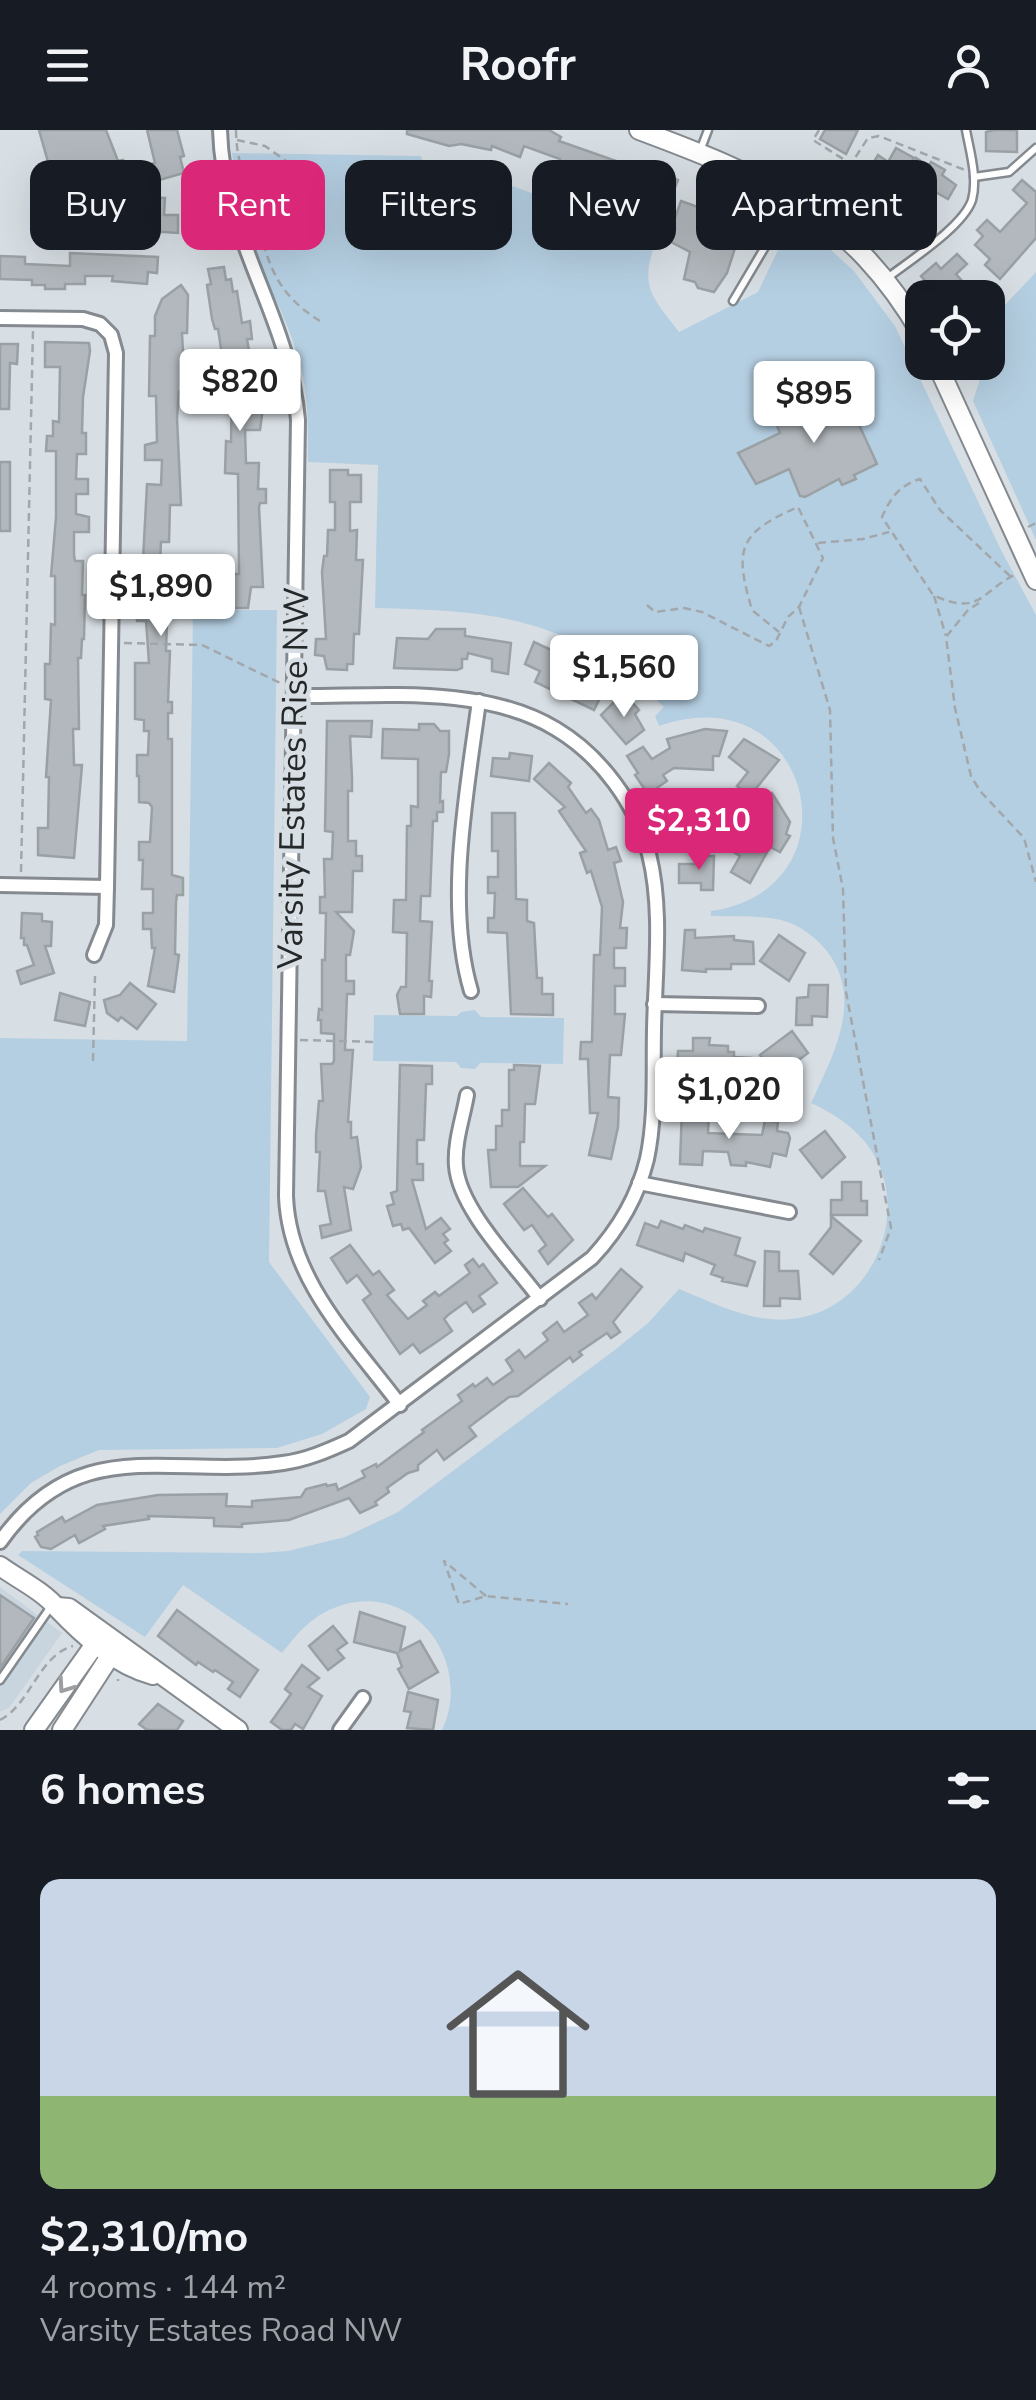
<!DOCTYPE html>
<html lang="en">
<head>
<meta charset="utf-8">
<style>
  :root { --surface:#171b24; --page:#242831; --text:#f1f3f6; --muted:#9ea1a6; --accent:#db2777 }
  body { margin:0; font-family:"Nunito Sans",sans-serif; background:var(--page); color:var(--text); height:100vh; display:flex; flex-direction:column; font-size:38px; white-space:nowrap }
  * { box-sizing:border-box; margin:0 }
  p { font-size:32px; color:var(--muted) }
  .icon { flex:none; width:55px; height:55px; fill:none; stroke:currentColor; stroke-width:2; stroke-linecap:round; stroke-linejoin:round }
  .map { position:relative; height:1600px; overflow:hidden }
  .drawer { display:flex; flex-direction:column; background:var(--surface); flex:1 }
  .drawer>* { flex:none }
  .top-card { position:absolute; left:30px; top:30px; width:978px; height:90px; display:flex; gap:20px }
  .buttons { position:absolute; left:905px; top:150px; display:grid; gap:20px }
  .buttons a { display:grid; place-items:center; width:100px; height:100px; border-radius:20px; background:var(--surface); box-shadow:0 10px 40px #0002; font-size:50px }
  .price { position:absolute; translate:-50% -85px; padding:0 22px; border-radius:10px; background:#fff; color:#222; font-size:32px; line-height:65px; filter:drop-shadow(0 2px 5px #0008) }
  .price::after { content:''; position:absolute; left:50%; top:60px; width:30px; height:22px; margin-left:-15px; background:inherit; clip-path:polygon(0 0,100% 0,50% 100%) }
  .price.current { background:var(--accent); color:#fff }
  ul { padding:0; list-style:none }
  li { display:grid; align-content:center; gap:20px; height:530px; padding:0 40px }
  li span { display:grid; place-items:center; height:310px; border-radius:20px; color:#555 }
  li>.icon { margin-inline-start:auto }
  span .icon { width:180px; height:180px; fill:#fffc; stroke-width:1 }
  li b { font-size:42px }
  h2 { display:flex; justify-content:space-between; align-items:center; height:120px; padding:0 40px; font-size:42px }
  .tag { padding:0 35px; border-radius:20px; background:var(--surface); box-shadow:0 10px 40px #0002; font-size:35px; line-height:90px }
  .tag.current { background:var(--accent); color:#fff }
  header { display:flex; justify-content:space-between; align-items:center; height:130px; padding:0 40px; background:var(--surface); font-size:45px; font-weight:700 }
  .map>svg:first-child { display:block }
  .built { fill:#c8d5df }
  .green { fill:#b5cfe2 }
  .building { fill:#b2b8bd; stroke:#9aa1a5; stroke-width:2.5 }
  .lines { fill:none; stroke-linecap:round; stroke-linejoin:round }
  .lane-casing { stroke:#848a8f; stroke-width:11 }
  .street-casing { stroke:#848a8f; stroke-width:18 }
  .secondary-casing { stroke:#848a8f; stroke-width:22 }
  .path { stroke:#a2a7ab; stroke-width:2.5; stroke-dasharray:8 5; stroke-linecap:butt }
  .lane { stroke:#fff; stroke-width:6 }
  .street { stroke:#fff; stroke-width:12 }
  .secondary { stroke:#fff; stroke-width:18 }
  .oneway { stroke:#9d9e9f }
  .labels { text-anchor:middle; stroke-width:9; stroke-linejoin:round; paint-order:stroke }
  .street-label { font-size:35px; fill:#252829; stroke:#d8dfe4 }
</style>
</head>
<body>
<header><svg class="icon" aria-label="menu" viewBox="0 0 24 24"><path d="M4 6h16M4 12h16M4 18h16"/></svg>Roofr<svg class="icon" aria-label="person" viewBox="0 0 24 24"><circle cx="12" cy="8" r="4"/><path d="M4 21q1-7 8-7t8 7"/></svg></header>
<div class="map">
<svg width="1036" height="1600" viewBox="0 0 1036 1600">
  <rect width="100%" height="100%" fill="#d8dfe4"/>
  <polygon class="built" points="0,1457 62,1503 9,1578 0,1582"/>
  <g class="green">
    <path d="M 232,23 L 421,26 L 424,36 L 487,47 L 657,108 C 639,156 650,164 679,202 L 758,162 L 789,97 L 800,92 L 854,141 L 895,196 L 1001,420 L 1036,485 L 1036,1600 L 442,1600 C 475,1530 410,1447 334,1478 C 311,1487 298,1503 282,1523 L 183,1455 L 145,1507 L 18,1425 L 22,1421 L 260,1423 L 288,1421 L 345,1407 L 398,1382 L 616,1219 L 648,1193 L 679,1159 C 714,1173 751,1193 790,1189 C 869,1183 914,1086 871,1020 C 856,998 835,984 811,973 C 833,925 865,869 826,820 C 814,806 800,795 781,790 C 759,785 734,787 711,786 L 711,781 C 863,759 811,542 659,596 L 655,586 L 664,577 C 571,487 499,481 375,478 L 378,335 L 308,332 C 308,300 309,269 301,238 C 290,192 265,152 250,107 C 240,79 236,52 232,23 Z"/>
    <polygon points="1036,142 1036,410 973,271 985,233 988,232 1001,179"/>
    <polygon points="193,480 277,480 269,1132 370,1267 366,1279 322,1304 277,1318 99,1320 60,1336 31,1353 0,1384 0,908 187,911"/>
    <polygon points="475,880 481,887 564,888 563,934 480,933 475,939 461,938 456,932 373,931 374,885 457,886 461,882"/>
  </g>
  <g class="building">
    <polygon points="39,0 106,0 118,31 123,30 128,48 66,64 61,47 55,48 50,32 48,32"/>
    <polygon points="147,0 177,0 184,26 180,27 184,43 156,51 151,34 155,33"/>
    <polygon points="407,0 549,0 561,7 559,11 653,44 656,39 678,50 670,70 609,51 607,55 559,34 560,29 524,16 520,27 492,16 491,20 461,14 449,16 407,4"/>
    <polygon points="825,0 858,0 846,24 820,9"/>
    <polygon points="994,0 1017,0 1017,22 986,21 986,2"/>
    <polygon points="896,18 914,28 884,78 902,88 895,100 859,79 870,61 860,55 878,25 888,32"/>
    <polygon points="916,28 929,36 931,32 945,40 942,45 956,55 948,69 937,63 932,62 929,66 915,58"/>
    <polygon points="1022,50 1036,62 1036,108 1000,149 985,135 990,129 975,115 983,106 977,100 987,90 1000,102 1027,73 1013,60"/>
    <polygon points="90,66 165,68 164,85 178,85 178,103 87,97"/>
    <polygon points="681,71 743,93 727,143 714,162 698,158 695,152 684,149 690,122 667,110"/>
    <polygon points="70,123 158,127 157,143 148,142 147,154 112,151 113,146 85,146 85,154 65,154 65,159 45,159 45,155 32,155 32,150 0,149 0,126 25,127 25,134 70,136"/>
    <polygon points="957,124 967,134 956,144 977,168 928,168 935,162 921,146 936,133 941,139"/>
    <polygon points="224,137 226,150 231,149 233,162 237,161 242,193 250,191 252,209 247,209 252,238 245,239 250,267 264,270 260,300 245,300 246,333 259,333 258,359 266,359 266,373 260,373 259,377 263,457 251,457 248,478 228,478 229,444 239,444 238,344 225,343 226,311 231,312 232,257 227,258 218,199 215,199 212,189 207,155 211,154 208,139"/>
    <polygon points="181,155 188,165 187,203 182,203 185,262 179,262 177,288 181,375 170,375 169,412 161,412 160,433 175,434 175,448 180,448 180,462 168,461 166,521 170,521 168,572 172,572 172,583 168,583 168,609 172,609 172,745 183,748 183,765 177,765 176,772 175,824 179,825 174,862 148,856 155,818 152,818 151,799 143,799 143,783 153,783 153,759 142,759 143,730 139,730 139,712 150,712 152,677 149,673 139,672 139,646 137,646 137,625 148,625 149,601 144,601 144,590 135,589 135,533 149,533 146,491 137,491 138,469 151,469 151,449 142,449 147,354 161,355 162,330 145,330 145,315 157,312 156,266 149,266 150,206 155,206 155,186 162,169"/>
    <polygon points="45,212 89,213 90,221 83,267 82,303 86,303 86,324 77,324 76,349 88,349 88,364 76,364 76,384 89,387 89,402 74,402 74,425 75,431 83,431 82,465 85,465 84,509 82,509 81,528 78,528 79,599 73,599 74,635 82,635 74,728 38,725 38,698 48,698 49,647 46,647 51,570 45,569 45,534 50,534 51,494 55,495 55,446 51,446 56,387 56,321 46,321 47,306 53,306 53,291 59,292 60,237 45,237"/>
    <polygon points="0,214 18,214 17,234 10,233 9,279 0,279"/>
    <polygon points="842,260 844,266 852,262 862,283 855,286 877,334 854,345 856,349 842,355 839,349 805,367 800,366 789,339 756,354 738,323 780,303 775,291"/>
    <rect x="0" y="332" width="10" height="69"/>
    <polygon points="330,340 348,340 348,345 361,345 361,372 350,372 350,401 357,400 356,430 363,430 359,504 354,504 353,534 347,534 347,540 327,539 324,526 315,525 316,509 326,509 322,442 324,426 327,426 328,400 335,400 335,372 330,372"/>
    <polygon points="436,499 465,499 465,506 511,513 508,544 492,541 492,529 468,523 467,529 462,529 462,538 457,540 394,538 397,508 428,509"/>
    <polygon points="534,512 603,544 601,548 608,552 594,580 535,552 540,541 525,534"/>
    <polygon points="619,567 626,574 630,570 639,580 635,584 644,600 626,614 601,585"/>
    <polygon points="327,591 372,591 371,607 350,606 352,648 352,661 348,661 348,711 356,711 356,726 362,726 362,741 353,741 352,782 336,782 354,801 350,825 346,825 346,851 354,851 354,864 347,864 345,920 353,920 348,992 351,992 351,1008 357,1007 361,1037 353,1059 344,1057 351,1100 322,1108 320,1096 331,1094 325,1061 318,1061 320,1022 316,1022 316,1005 319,971 323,971 321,934 332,934 334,931 334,904 321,903 321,890 318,890 319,879 322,880 322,830 325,830 326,783 320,783 320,767 325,767 324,729 332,729 333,702 325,701"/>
    <polygon points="419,594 434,594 440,601 449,601 449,624 446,642 441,642 440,672 443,671 443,682 437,682 437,691 433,691 430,766 421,766 420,791 432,792 429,851 432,851 431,867 424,866 424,884 400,884 397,865 401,857 406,857 407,803 393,802 394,770 406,770 407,696 411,696 411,676 418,677 418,629 382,628 383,599 419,600"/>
    <polygon points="705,599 727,601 719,626 713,626 713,640 674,638 663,645 667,651 648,664 635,645 638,643 627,626 643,617 652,629 670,618 667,609"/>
    <polygon points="744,609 779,630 750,666 737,656 748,642 729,627"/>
    <polygon points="510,623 532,626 529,651 491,646 493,628 509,629"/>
    <polygon points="549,633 571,653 568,657 586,683 591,679 599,690 608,720 616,717 621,731 614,733 623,772 620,798 627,798 626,818 614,818 614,838 625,838 625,856 615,856 615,884 625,884 621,925 610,925 608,967 619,968 618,997 611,1029 589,1025 598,983 590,983 588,929 580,929 581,912 592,912 594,825 600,825 602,777 591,741 587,743 580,723 586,721 559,681 565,677 534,649"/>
    <polygon points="772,663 790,692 786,704 790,706 780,722 770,717 750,753 731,742 740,726 735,723 742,710 752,714 765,691 755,673"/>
    <polygon points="492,683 515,683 516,769 527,770 527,791 534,793 537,848 542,848 542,864 553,864 553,885 511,884 507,803 488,802 488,788 494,788 495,763 488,763 488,747 498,747 498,721 492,721"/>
    <polygon points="698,726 714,726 713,760 701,760 701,753 679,753 679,734 697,734"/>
    <polygon points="22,783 42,784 42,791 52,792 51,816 45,816 54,843 21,854 17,841 34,835 27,815 24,815 24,808 21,808"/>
    <polygon points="685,800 695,800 695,808 734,806 734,810 753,812 754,834 731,834 731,839 706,839 706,842 682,840"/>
    <polygon points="779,805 805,823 789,851 760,831"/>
    <polygon points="130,853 156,874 137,899 121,887 118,891 107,883 104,870 120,865"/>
    <polygon points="809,855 828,855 827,887 812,886 812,895 796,895 797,868 808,867"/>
    <polygon points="60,863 90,872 85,896 55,890"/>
    <polygon points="792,901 808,923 776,947 760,925"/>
    <polygon points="693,908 710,908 709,915 728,916 728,922 734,922 734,927 751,928 750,947 712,946 712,941 677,940 678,921 693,921"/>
    <polygon points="400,935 432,936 432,954 426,954 424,1010 417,1010 417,1034 423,1034 423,1050 412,1050 426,1099 441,1088 450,1099 443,1104 448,1110 444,1113 451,1121 435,1133 409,1098 403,1100 401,1094 393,1096 387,1076 394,1074 391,1063 397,1061"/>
    <polygon points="514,935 540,936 535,974 525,974 524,1012 520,1012 520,1036 545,1036 518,1057 491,1057 488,1020 496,1020 496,996 502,996 502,980 509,980 509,940 514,940"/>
    <polygon points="682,978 709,981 708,1003 762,1005 765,990 778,992 777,1001 788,1003 790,1008 786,1026 773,1023 770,1037 746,1032 746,1036 731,1035 728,1022 703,1021 702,1035 680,1034"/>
    <polygon points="825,1001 845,1027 822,1048 800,1020"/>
    <polygon points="842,1052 861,1052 861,1071 867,1071 867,1085 831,1085 831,1070 842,1070"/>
    <polygon points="523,1058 548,1087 552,1084 573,1110 548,1134 539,1121 546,1115 532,1095 524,1100 504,1074"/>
    <polygon points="831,1086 861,1111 833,1144 810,1124 831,1097"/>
    <polygon points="661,1091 683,1099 685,1095 703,1102 705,1098 740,1108 735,1125 755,1132 747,1156 722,1151 723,1148 711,1144 715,1135 685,1123 683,1131 637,1115 645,1093 658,1098"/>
    <polygon points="350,1115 373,1145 379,1141 394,1160 387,1165 408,1189 427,1175 423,1171 435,1162 439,1166 470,1143 465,1135 473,1129 479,1137 483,1134 497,1153 479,1166 485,1174 473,1182 466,1172 448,1185 444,1189 452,1201 438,1211 420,1223 413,1214 400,1224 363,1170 371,1164 357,1145 347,1153 331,1128"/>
    <polygon points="765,1121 779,1122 779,1141 798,1141 800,1169 780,1168 780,1176 764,1176"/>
    <polygon points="621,1139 642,1157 613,1192 620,1202 611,1208 607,1203 579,1222 582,1225 573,1232 570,1227 518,1266 509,1267 469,1297 476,1306 444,1330 437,1320 418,1335 418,1340 408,1343 387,1358 389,1362 375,1372 377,1375 360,1383 349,1368 289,1390 242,1394 242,1397 214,1396 214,1388 148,1386 149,1389 103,1396 105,1399 79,1413 75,1405 51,1419 41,1417 35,1407 38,1405 37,1402 62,1387 65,1392 97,1375 158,1365 227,1364 226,1376 252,1377 252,1371 301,1367 306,1359 326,1354 327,1356 336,1354 338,1360 365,1347 362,1341 376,1334 377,1337 424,1302 422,1300 462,1271 458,1265 473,1254 475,1257 487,1248 493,1255 513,1241 506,1230 519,1220 525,1228 548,1210 543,1203 557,1192 564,1202 588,1185 579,1173 592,1164 596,1169"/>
    <polygon points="0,1465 34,1488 0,1538"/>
    <polygon points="177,1480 258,1540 240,1567 228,1559 233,1552 215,1540 213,1542 198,1532 196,1535 158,1506"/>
    <polygon points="360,1482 405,1497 400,1521 420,1511 438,1542 409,1559 398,1539 402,1537 397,1523 354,1512"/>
    <polygon points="333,1496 347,1513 337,1520 344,1528 328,1540 309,1516"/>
    <polygon points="302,1535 319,1548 308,1557 322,1566 303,1599 295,1594 291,1600 282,1600 271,1592 291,1564 285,1559"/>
    <polygon points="408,1562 438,1570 433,1600 407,1598 411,1582 404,1581"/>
    <polygon points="158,1574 183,1591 177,1600 147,1600 139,1594"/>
  </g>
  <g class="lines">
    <g class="lane-casing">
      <g id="lane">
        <polyline points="700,21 708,0"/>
        <polyline points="974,47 1009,42 1036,18"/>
        <path d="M 886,149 C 909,131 963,97 972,70 C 978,48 970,22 966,0"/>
        <polyline points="733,171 791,73"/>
        <polyline points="0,1550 52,1475"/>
      </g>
    </g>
    <g class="street-casing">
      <g id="street">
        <path d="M 220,0 C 223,110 289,183 298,290 L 286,1066 C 289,1150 352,1211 400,1275"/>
        <polyline points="0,188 83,189 100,194 111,205 116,223 107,757 0,755"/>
        <polyline points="643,705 674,689 712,685"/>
        <polyline points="94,825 106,795 107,757"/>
        <path d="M 471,861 C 445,773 467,661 479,571"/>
        <polyline points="654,874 758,876"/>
        <path d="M 467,965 C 463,988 454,1013 456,1036 C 459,1079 515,1135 540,1169"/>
        <polyline points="639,1053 789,1082"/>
        <path d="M 0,1412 C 80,1299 172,1350 283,1333 C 306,1330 327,1321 349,1311 L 592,1128 C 618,1100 638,1066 647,1029 C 656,987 653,942 654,900 C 655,843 663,780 649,724 C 636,674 601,626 556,599 C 482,554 378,567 294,566"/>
        <polyline points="340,1600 363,1568"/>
      </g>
    </g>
    <g class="secondary-casing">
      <g id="secondary">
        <path d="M 639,0 C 765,47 852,83 922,205"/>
        <polyline points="936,232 1036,450"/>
        <path d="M 0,1436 C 18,1449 43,1461 57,1478 C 83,1505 115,1535 153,1545"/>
        <polyline points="57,1477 69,1478 238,1600"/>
        <polyline points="34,1600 103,1503"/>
        <polyline points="62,1600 116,1517"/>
      </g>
    </g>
    <g class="path">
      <path d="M 236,0 C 236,28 245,49 252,75 C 268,127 270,160 320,191"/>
      <polyline points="819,0 813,10 851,34 868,8 879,6 965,40"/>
      <polyline points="237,10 265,16 289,33"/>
      <polyline points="1028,397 1036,393"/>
      <polyline points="818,413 863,409 889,402"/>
      <path d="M 1010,446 L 940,380 L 920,349 C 899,356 891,367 882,387 L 933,465 C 981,488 982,459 1017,444"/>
      <polyline points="934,466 946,506"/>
      <polyline points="979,473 968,480 946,507 955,578 971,646 980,661 1024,708 1036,752"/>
      <path d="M 647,475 L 655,482 L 684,478 L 702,482 L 769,516 L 776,511 L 788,487 L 799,477 L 823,428 L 798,377 C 738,403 734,419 752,480 L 779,502"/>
      <polyline points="799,477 830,580 833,708 843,759 846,862 891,1098 879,1130"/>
      <polyline points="124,513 202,515 282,554"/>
      <polyline points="21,742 33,200"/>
      <polyline points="300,910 377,912"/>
      <polyline points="93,931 95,846"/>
      <polyline points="486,1466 444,1431 459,1474 486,1466 568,1474"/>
      <polyline points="118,1549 118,1551"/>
      <path d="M 0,1590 C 31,1574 38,1526 73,1516"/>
    </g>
    <use href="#lane" class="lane"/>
    <use href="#street" class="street"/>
    <use href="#secondary" class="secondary"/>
  </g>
  <defs><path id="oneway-chevron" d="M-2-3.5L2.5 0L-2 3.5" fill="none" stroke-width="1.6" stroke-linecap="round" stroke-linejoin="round" transform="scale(2.5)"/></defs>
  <use class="oneway" href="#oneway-chevron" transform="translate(65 1556) rotate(125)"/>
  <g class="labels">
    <g class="street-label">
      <text transform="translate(293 648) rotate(-89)" y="12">Varsity Estates Rise NW</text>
    </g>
  </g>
</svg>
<div class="buttons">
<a><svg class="icon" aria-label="locate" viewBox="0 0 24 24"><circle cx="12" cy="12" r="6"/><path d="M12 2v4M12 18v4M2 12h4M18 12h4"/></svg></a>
</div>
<b class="price" style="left:240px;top:304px">$820</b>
<b class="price" style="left:814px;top:316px">$895</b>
<b class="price" style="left:161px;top:509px">$1,890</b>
<b class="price" style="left:624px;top:590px">$1,560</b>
<b class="price current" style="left:699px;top:743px">$2,310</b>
<b class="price" style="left:729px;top:1012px">$1,020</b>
<div class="top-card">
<a class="tag">Buy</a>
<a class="tag current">Rent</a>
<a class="tag">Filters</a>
<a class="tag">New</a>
<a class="tag">Apartment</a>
</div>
</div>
<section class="drawer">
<h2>6 homes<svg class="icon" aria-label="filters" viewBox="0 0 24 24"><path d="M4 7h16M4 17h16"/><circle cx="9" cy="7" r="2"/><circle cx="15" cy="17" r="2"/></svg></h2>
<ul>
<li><span style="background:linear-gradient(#c9d6e8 70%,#8fb573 0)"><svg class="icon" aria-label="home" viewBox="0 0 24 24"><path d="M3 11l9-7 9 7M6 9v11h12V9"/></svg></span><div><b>$2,310/mo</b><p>4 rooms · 144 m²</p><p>Varsity Estates Road NW</p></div></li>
</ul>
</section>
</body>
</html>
